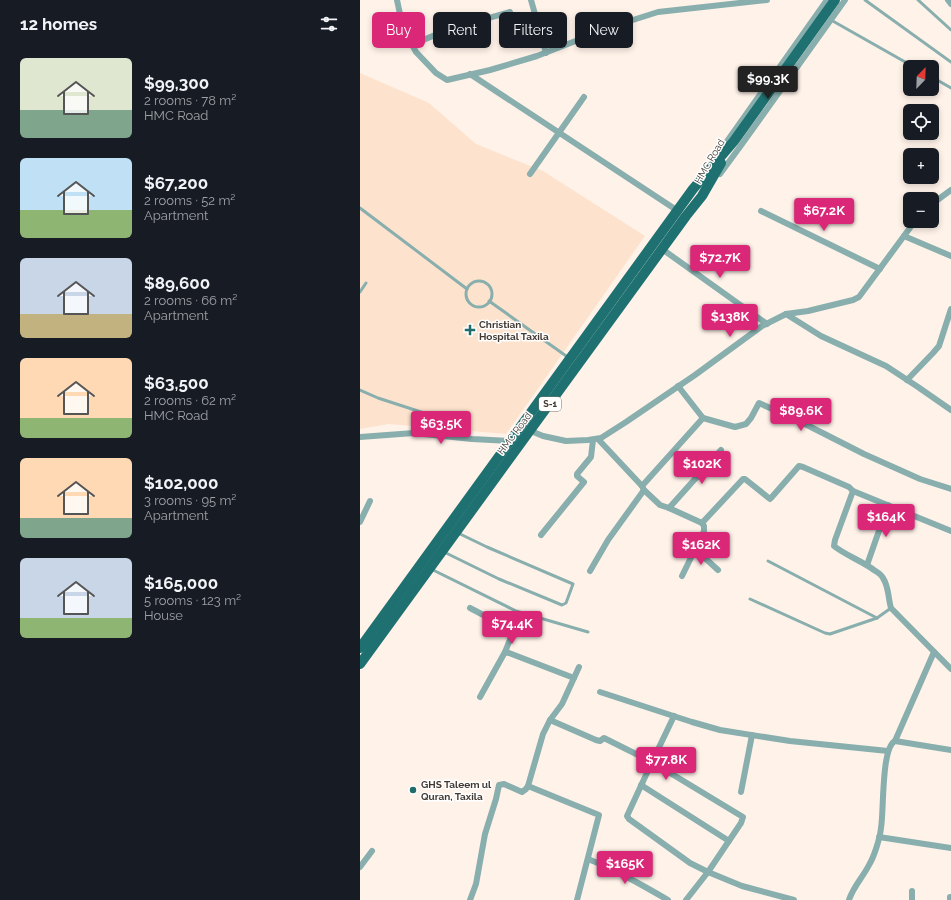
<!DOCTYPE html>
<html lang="en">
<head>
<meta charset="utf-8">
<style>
  :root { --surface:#171b24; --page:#20242c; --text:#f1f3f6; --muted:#9ea1a6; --accent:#db2777 }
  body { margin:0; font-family:Raleway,sans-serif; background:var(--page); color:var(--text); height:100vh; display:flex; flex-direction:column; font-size:15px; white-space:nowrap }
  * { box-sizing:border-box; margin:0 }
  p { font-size:13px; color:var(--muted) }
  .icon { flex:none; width:22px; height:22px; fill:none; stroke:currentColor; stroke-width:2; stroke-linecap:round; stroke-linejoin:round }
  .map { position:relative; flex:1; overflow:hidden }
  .drawer { display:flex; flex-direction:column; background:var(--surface); width:360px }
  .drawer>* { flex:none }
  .banner { position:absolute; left:12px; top:12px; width:380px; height:36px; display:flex; gap:8px }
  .needle { width:26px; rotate:23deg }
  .tools { position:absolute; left:543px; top:60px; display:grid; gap:8px }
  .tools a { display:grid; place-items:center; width:36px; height:36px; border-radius:6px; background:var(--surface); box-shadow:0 2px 6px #0003; font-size:20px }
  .price { position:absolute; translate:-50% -34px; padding:0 9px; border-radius:4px; background:var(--accent); color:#fff; font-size:13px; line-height:26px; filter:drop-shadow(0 1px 2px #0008) }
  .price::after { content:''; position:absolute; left:50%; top:24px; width:12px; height:9px; margin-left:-6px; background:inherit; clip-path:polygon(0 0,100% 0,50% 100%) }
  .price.current { background:#222; color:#fff }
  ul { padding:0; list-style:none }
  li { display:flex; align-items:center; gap:12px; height:100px; padding:0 20px }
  li span { display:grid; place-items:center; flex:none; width:112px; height:80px; border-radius:6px; color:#555 }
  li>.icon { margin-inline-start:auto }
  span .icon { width:48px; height:48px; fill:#fffc; stroke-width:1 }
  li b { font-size:17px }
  h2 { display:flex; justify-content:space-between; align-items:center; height:48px; padding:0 20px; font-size:17px }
  .chip { padding:0 14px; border-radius:6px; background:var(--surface); box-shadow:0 2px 6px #0003; font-size:14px; line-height:36px }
  .chip.current { background:var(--accent); color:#fff }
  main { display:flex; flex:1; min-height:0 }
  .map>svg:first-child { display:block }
  .built { fill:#fde3cd }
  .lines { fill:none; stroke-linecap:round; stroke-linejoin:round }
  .lane { stroke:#88aead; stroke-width:3 }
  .street { stroke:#88aead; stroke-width:6 }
  .primary { stroke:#1f7171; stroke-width:10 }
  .poi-dot { fill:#206c6c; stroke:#fff; stroke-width:1.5 }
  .labels { text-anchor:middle; stroke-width:3; stroke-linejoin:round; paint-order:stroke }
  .shield { fill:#fff; stroke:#7a7470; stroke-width:1 }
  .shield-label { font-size:9px; font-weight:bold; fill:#413932 }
  .street-label { font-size:10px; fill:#413932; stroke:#fff }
  .poi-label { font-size:10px; font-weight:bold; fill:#413932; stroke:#fff; text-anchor:start }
</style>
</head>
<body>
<main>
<section class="drawer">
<h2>12 homes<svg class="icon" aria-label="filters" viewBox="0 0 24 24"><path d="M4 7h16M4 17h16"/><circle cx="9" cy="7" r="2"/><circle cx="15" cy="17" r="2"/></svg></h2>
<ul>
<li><span style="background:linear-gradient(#dfe7d0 65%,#7fa58c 0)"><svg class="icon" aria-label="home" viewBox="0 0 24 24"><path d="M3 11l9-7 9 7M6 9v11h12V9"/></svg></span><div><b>$99,300</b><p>2 rooms · 78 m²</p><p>HMC Road</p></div></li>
<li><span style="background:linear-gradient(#bfe0f5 65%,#8fb573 0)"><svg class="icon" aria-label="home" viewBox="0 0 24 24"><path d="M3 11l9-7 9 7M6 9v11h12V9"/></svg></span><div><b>$67,200</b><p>2 rooms · 52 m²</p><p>Apartment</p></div></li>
<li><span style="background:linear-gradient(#c9d6e8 70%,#c2b280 0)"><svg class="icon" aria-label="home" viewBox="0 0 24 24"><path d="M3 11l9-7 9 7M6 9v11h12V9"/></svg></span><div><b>$89,600</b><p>2 rooms · 66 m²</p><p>Apartment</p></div></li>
<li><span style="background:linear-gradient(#ffd9b3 75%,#8fb573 0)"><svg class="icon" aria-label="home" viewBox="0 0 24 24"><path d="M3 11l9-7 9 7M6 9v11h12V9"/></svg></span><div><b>$63,500</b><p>2 rooms · 62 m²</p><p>HMC Road</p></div></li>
<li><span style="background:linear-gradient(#ffd9b3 75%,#7fa58c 0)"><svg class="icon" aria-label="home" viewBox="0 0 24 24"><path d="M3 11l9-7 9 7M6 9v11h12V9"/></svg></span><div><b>$102,000</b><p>3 rooms · 95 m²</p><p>Apartment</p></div></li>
<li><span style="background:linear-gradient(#c9d6e8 75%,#8fb573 0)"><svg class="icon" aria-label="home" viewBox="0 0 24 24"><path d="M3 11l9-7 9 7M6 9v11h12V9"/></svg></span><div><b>$165,000</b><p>5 rooms · 123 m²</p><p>House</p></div></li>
</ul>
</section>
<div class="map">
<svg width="591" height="900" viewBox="0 0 591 900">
  <rect width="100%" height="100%" fill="#fff2e9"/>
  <polygon class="built" points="0,73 69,103 116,144 183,171 285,236 146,434 29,424 0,429"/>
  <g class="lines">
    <g class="lane">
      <polyline points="505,0 591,62"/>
      <polyline points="558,0 591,30"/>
      <polyline points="471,20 554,67"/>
      <polyline points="572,77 591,88"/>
      <polyline points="0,208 107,289"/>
      <circle cx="119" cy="294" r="13"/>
      <polyline points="0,292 6,283"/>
      <polyline points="129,301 209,358"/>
      <polyline points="0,390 18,398 61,412"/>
      <polyline points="84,552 139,579 202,605 206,603 213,584 127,547 98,533"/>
      <polyline points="408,561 517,618"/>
      <polyline points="71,569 156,611 228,632"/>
      <polyline points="390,599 465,633 470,634 517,618 531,608"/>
    </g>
    <g class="street">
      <polyline points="37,0 43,28 56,52 76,73 87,80 130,70 177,56 254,26 298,12 407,0"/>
      <polyline points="171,0 186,53"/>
      <polyline points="588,0 591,4"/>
      <path d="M 52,45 C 83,30 117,21 150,12"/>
      <polyline points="110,74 318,211"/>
      <polyline points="363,147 467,0"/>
      <polyline points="170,174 224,97"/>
      <polyline points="360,174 382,144 485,0"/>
      <polyline points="572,204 591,190"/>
      <polyline points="401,211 520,269"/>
      <polyline points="544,236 591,256"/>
      <polyline points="302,249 407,324"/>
      <polyline points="426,314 461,336 526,366 558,387 591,410"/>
      <polyline points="547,380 573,353 579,346 591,309"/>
      <polyline points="318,386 343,418 375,427 386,424 391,418 399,403 441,422 504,454 560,479 591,489"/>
      <polyline points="171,431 183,436 206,441 228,440 241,438 266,422 335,375 402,326 426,314 448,311 493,300 499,297 555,221"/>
      <polyline points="0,437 54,433 112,439 152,441"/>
      <polyline points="238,439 282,486 284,490 300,505 309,508 342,523 344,526 344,531 322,576"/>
      <polyline points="282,486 343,418"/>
      <path d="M 493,491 L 475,540 L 474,546 C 485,555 502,561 514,570 C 517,572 521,574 523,578 C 529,587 528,598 531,608 L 591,669"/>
      <polyline points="309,508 361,450"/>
      <polyline points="0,522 10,501"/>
      <polyline points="342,523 383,479 385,479 410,499 411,498 439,466 443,467 489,487 493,491 591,531"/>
      <polyline points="181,535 224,482 217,476 217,474 231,457 233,440"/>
      <polyline points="335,549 358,570"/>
      <polyline points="507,565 528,505"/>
      <polyline points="230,571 248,540 284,490"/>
      <polyline points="110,608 150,629 153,632 145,652"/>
      <polyline points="240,692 332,722 360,730 430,741 528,751"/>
      <polyline points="120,697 145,652 149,653 214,678"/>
      <polyline points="190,720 236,740 240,741 244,738 292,762 383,817 381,823 348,872 330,863 269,819 267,816 292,762 314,716"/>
      <polyline points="535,741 574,652"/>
      <polyline points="281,785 369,841"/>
      <polyline points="168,786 239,815 217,900"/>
      <polyline points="381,792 392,735"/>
      <polyline points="519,837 591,848"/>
      <path d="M 228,859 C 256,870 282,885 308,900"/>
      <polyline points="0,867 12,851"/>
      <polyline points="590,897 590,900"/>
      <polyline points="110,900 116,884 125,834 136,799 139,785 144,784 162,792 166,789 168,786 183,734 190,720 202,704 219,667"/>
      <polyline points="326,900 348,872 382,886 434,900"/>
      <path d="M 489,900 C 493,887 503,877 509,865 C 514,857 520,838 521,828 C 524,812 521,748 535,741 L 591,750"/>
      <polyline points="552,900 552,891"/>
    </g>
    <g class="primary">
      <polyline points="0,648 333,189 374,141 475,0"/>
      <polyline points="0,664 326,216 342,196 361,163"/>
    </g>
  </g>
  <g class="poi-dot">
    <path d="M108 324h4v4h4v4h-4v4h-4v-4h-4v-4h4z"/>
    <circle cx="53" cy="790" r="4"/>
  </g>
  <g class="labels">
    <rect class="shield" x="179" y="397" width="22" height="14" rx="3"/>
    <g class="shield-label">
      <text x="190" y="407">S-1</text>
    </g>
    <g class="street-label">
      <text transform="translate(349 161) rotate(-60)" y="4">HMC Road</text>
      <text transform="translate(154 433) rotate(-53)" y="4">HMC Road</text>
    </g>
    <g class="poi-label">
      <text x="119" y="328">Christian<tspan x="119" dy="12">Hospital Taxila</tspan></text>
      <text x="61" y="788">GHS Taleem ul<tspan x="61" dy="12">Quran, Taxila</tspan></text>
    </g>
  </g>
</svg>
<div class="tools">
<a><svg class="needle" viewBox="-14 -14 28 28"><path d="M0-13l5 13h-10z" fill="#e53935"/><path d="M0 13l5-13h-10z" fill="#9ea1a6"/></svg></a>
<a><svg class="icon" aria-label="locate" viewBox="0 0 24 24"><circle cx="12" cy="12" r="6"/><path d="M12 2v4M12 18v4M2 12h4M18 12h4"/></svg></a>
<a>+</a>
<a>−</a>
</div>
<b class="price current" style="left:408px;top:100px">$99.3K</b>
<b class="price" style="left:464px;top:232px">$67.2K</b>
<b class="price" style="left:360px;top:279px">$72.7K</b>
<b class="price" style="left:370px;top:338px">$138K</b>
<b class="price" style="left:441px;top:432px">$89.6K</b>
<b class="price" style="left:81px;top:445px">$63.5K</b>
<b class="price" style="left:342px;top:485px">$102K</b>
<b class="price" style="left:526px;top:538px">$164K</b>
<b class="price" style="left:341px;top:566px">$162K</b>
<b class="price" style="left:152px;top:645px">$74.4K</b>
<b class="price" style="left:306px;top:781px">$77.8K</b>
<b class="price" style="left:265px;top:885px">$165K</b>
<div class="banner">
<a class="chip current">Buy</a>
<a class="chip">Rent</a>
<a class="chip">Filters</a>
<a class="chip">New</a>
</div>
</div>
</main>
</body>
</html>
